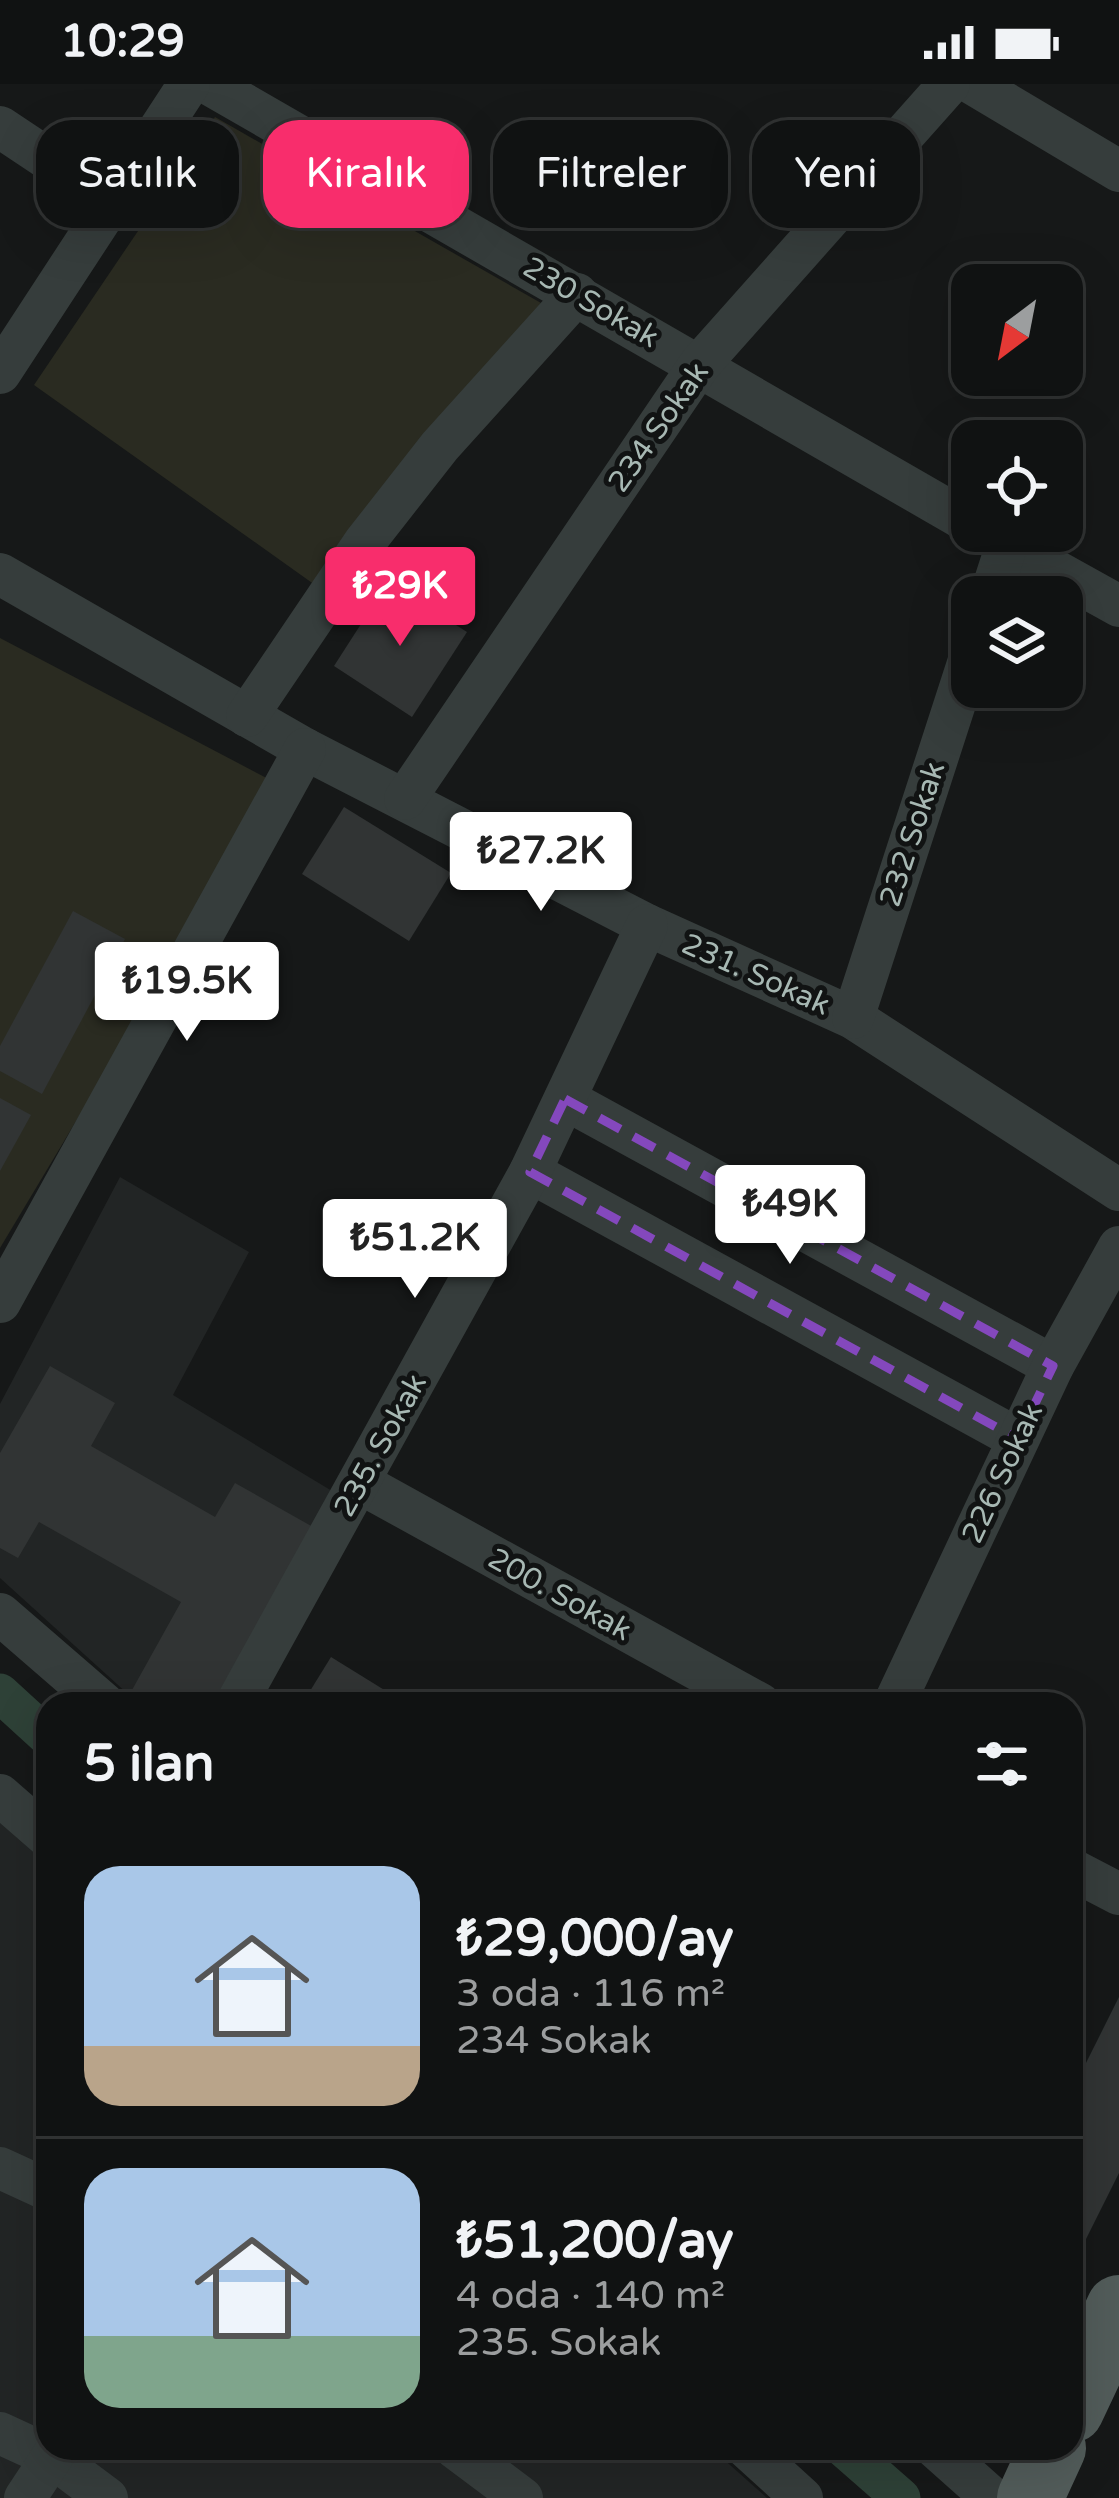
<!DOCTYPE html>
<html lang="tr">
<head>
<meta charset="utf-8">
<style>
  :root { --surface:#101212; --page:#1e2020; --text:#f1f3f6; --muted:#9c9e9f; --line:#303232; --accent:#f82d6c }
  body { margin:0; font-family:"Varela Round",sans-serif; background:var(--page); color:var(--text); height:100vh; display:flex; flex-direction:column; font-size:45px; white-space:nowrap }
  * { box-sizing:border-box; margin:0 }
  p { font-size:39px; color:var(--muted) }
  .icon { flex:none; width:66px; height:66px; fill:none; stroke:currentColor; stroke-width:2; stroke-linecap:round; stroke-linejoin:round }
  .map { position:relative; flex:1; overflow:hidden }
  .panel { position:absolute; left:36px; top:1608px; width:1047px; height:768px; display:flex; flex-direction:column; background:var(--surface); border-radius:36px; box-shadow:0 12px 48px #0002,0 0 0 3px var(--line) }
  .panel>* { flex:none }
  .banner { position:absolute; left:36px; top:36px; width:1047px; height:108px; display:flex; gap:24px }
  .needle { width:78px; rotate:212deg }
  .controls { position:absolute; left:951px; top:180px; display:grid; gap:24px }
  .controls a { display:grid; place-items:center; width:132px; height:132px; border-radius:24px; background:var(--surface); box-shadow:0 12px 48px #0002,0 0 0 3px var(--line); font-size:60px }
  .price { position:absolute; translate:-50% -102px; padding:0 27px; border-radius:12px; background:#fff; color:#222; font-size:39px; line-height:78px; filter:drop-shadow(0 3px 6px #0008) }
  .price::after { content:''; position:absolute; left:50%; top:72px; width:36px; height:27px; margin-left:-18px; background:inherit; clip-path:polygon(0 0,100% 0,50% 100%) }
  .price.current { background:var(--accent); color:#fff }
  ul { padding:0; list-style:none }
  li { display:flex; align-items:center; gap:36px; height:300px; padding:0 48px }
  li+li { border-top:3px solid var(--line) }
  li span { display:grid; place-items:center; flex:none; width:336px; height:240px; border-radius:36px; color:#555 }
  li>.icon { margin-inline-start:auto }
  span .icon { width:144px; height:144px; fill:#fffc; stroke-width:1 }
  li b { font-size:51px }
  h2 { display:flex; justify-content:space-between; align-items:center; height:144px; padding:0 48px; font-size:51px }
  .chip { padding:0 42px; border-radius:36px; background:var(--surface); box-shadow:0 12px 48px #0002,0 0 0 3px var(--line); font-size:42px; line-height:108px }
  .chip.current { background:var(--accent); color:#fff }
  .status { display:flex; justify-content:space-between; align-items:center; height:84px; padding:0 60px; background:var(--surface); direction:ltr }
  .status svg { height:33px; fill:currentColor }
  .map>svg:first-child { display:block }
  .built { fill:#222525 }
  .green { fill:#2a2b21 }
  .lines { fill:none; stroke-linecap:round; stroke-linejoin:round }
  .canal { stroke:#2e4137; stroke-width:39 }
  .building { fill:#313434 }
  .minor { stroke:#363d3c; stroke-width:42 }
  .primary { stroke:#525c5a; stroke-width:66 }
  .marked { fill:none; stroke:#8448bd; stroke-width:9; stroke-dasharray:24 15; stroke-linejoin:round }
  .labels { text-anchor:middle; stroke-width:10; stroke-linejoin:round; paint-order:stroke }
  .street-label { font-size:30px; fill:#a7b8b3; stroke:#111313 }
</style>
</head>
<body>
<div class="status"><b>10:29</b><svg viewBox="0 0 49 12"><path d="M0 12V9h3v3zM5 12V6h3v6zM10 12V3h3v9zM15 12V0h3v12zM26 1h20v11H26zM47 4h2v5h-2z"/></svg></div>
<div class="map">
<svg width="1119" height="2414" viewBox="0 0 1119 2414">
  <rect width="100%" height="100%" fill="#161818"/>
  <g class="built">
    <polygon points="120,1093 249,1168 173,1311 337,1410 219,1620 139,1620 0,1494 0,1320"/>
    <polygon points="0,1737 48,1779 48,2364 711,2364 767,2414 0,2414"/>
  </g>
  <g class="green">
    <polygon points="215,33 541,219 315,501 34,301"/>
    <polygon points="0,554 278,700 0,1164"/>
  </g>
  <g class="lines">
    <g class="canal">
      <polyline points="0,1609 48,1653"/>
      <polyline points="844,2364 901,2414"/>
    </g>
  </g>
  <g class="building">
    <polygon points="388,498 467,548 412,633 334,582"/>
    <polygon points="344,723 451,789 409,857 302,790"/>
    <polygon points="73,827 125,855 42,1010 0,987 0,962"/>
    <polygon points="0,1014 31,1031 0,1087"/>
    <polygon points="50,1282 115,1319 91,1362 215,1433 235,1399 313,1443 212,1620 157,1620 132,1606 181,1518 39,1438 18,1474 0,1464 0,1369"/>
    <polygon points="331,1573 407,1620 302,1620"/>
    <polygon points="1119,1913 1119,2089 1071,2185 1071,2009"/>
  </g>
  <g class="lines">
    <g class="minor">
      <polyline points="209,0 972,440"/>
      <polyline points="973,0 1119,87"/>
      <polyline points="0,43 111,117"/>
      <polyline points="0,289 189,0"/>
      <polyline points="984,447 1119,522"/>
      <polyline points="0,490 305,665 647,841 853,934 1119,1106"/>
      <polyline points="990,513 1007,460"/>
      <polyline points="247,632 364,459 440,362 577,210"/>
      <polyline points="405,715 700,280 949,0"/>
      <polyline points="853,934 972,567"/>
      <polyline points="565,1015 1053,1282"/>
      <polyline points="530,1088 1018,1355"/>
      <polyline points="0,1218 305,665"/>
      <polyline points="360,1399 760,1620"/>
      <polyline points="0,1530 104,1620"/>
      <polyline points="236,1620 530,1088 647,841"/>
      <polyline points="894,1620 1053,1282 1119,1163"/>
      <polyline points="0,1711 48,1753"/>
      <polyline points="1071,1785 1119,1810"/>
      <polyline points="0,2084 48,2106"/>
      <polyline points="0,2349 52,2373 107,2414"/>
      <polyline points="455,2364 522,2414"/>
      <polyline points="747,2364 802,2414"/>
      <polyline points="936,2364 992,2414"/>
      <polyline points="25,2414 58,2364"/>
    </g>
    <g class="primary">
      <polyline points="1071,2326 1119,2224"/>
      <polyline points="1030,2414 1053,2364"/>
    </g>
  </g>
  <path class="marked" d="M 565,1015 L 1053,1282 L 1018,1355 L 530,1088 Z"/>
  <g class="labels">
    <g class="street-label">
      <text transform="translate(591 218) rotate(30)" y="10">230 Sokak</text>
      <text transform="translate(658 343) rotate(-55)" y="10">234 Sokak</text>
      <text transform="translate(912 750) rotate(-72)" y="10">232 Sokak</text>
      <text transform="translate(756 890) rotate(24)" y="10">231. Sokak</text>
      <text transform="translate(380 1361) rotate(-61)" y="10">235. Sokak</text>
      <text transform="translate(1002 1389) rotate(-65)" y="10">226 Sokak</text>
      <text transform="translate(560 1510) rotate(29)" y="10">200. Sokak</text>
    </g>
  </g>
</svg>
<div class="controls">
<a><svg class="needle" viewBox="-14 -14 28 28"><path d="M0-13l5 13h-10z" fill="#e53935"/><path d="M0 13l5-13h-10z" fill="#9c9e9f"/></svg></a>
<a><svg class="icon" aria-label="locate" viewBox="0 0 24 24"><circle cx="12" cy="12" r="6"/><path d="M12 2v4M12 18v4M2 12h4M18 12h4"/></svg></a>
<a><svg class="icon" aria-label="layers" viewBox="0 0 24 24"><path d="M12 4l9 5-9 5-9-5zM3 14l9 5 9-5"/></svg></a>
</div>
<b class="price current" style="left:400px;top:565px">₺29K</b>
<b class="price" style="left:541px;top:830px">₺27.2K</b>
<b class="price" style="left:187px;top:960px">₺19.5K</b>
<b class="price" style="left:790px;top:1183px">₺49K</b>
<b class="price" style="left:415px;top:1217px">₺51.2K</b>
<div class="banner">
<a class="chip">Satılık</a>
<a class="chip current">Kiralık</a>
<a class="chip">Filtreler</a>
<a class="chip">Yeni</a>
</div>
<section class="panel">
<h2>5 ilan<svg class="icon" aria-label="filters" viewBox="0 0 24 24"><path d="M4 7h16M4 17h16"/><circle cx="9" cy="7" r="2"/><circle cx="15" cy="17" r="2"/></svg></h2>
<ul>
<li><span style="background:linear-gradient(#a9c7e8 75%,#b9a48a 0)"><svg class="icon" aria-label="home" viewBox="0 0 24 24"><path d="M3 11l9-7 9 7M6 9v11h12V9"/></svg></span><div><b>₺29,000/ay</b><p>3 oda · 116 m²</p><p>234 Sokak</p></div></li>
<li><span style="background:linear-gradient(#a9c7e8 70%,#7fa58c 0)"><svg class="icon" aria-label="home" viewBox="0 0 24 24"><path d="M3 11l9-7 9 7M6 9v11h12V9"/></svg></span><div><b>₺51,200/ay</b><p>4 oda · 140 m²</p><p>235. Sokak</p></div></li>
</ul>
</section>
</div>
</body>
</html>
